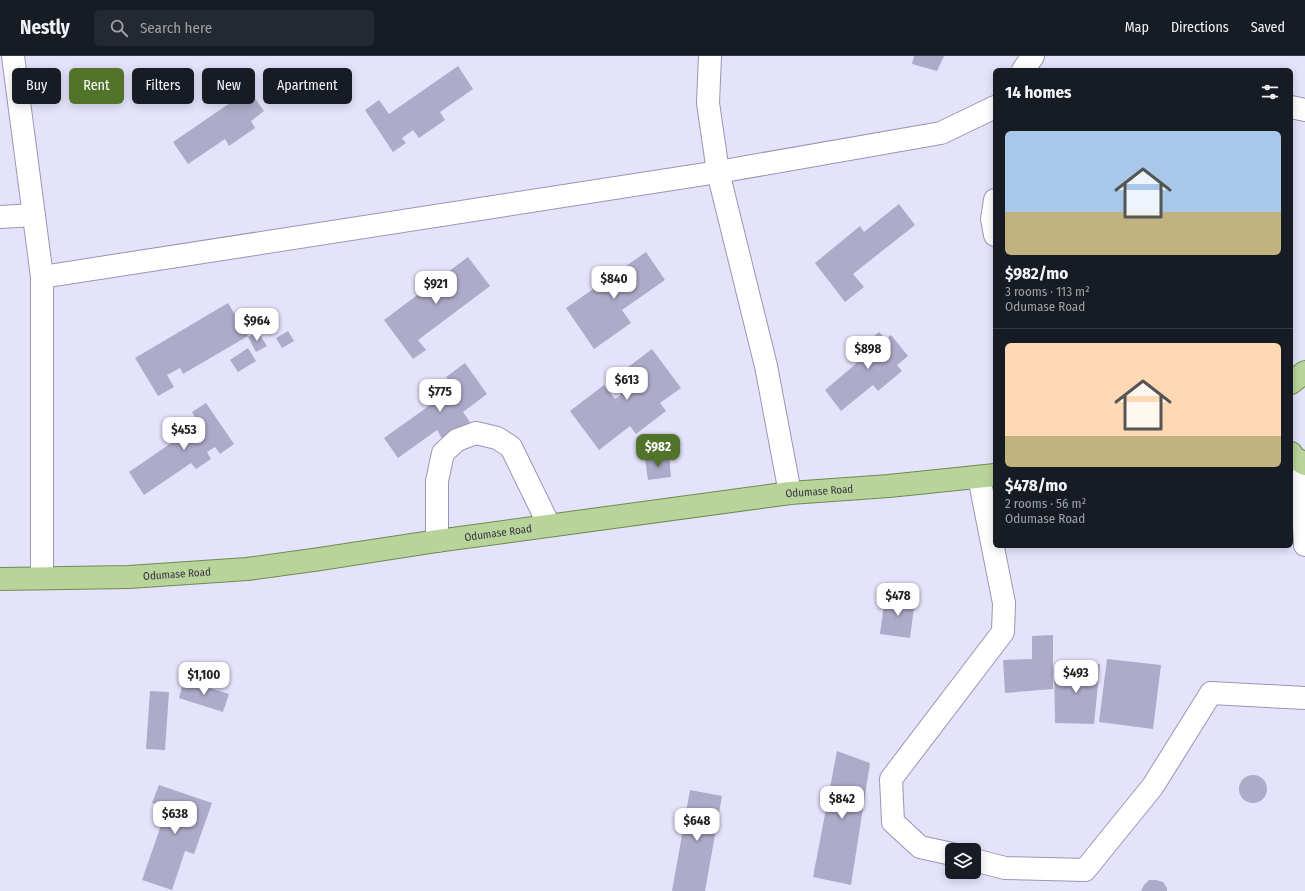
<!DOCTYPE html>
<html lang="en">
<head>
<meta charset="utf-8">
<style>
  :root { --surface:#171b24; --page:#242831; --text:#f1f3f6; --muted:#9ea1a6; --line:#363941; --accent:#51732a }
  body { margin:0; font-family:"Fira Sans Condensed",sans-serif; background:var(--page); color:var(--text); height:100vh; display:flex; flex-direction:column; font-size:15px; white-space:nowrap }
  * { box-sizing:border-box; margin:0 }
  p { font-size:13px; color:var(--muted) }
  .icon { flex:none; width:22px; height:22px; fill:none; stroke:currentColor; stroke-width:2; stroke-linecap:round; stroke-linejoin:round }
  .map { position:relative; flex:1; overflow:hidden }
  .side { position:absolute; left:993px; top:12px; width:300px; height:480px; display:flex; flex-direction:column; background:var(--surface); border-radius:6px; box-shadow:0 2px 10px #0003 }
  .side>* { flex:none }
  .guide { position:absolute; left:12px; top:12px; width:380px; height:36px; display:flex; gap:8px }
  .tools { position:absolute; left:945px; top:787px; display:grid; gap:8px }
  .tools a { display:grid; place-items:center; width:36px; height:36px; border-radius:6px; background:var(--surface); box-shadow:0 2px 10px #0003; font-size:20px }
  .price { position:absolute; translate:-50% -34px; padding:0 9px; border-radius:8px; background:#fff; color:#222; font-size:13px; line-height:26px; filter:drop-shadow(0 1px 2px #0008) }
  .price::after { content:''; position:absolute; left:50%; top:24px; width:12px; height:9px; margin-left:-6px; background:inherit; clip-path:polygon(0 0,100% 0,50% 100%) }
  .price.current { background:var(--accent); color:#fff }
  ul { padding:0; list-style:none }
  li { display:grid; align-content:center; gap:8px; height:212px; padding:0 12px }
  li+li { border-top:1px solid var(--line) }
  li span { display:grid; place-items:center; height:124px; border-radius:6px; color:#555 }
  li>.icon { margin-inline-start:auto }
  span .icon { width:72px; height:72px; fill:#fffc; stroke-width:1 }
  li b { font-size:17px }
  h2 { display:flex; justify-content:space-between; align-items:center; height:48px; padding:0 12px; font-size:17px }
  .tag { padding:0 14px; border-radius:6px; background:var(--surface); box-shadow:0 2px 10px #0003; font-size:14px; line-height:36px }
  .tag.current { background:var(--accent); color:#fff }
  header { display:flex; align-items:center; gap:24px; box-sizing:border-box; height:56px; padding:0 20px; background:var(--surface); border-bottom:1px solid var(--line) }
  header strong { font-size:19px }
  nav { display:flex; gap:22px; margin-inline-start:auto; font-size:14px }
  .search { width:280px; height:36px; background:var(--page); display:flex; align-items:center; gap:10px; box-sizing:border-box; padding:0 14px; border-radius:6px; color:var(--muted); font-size:15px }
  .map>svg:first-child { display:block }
  .building { fill:#adabc9 }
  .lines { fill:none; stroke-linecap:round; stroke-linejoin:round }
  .minor-casing { stroke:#9896b3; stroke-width:24 }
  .major-casing { stroke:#6d8b50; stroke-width:24 }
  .minor { stroke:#fff; stroke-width:22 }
  .major { stroke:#b9d49a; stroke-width:22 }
  .labels { text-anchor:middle; stroke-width:3; stroke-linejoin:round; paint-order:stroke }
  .street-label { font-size:11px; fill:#383743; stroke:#fff }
</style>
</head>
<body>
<header>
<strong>Nestly</strong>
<div class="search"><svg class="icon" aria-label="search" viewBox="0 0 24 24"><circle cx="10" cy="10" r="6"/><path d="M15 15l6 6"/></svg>Search here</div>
<nav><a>Map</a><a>Directions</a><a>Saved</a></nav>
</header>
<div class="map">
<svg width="1305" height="835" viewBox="0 0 1305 835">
  <rect width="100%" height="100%" fill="#e5e3fc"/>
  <g class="building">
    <polygon points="914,0 944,0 937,15 912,8"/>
    <polygon points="458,10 473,33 440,56 445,64 419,82 413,74 402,82 406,87 393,96 365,54 379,44 389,58"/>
    <polygon points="235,25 243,37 249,34 264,55 251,65 255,72 229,90 225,83 188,108 173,86 230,47 222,34"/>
    <polygon points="899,148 915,169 853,218 864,231 845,246 815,207 860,170 864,176"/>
    <polygon points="646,196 665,224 622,254 631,267 594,293 566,252"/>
    <polygon points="468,201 490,230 418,284 426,294 413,303 384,264"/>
    <polygon points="228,247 248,280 183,318 180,312 167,319 174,331 158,340 135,302"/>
    <polygon points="288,275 294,285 282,292 276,282"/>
    <polygon points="258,276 267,290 256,296 248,281"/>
    <polygon points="879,276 886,283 891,279 908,300 897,309 902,315 878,335 873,329 841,355 825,334 858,306 852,298"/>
    <polygon points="248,292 256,305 238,316 230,304"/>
    <polygon points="652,293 681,332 660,347 666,355 636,378 630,370 599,394 570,355 604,329 615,343 621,339 611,324"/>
    <polygon points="465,307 487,338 463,356 470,366 443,384 437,374 398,402 384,382 454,332 446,321"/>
    <polygon points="206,347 234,388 220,398 215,391 207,396 211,403 196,413 191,407 144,439 129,416 199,368 192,356"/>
    <polygon points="669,400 671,421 648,424 645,403"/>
    <polygon points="885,540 915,544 910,582 880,578"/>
    <polygon points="1053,579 1053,633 1005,637 1003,604 1032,603 1032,580"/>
    <polygon points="1107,603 1161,609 1153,673 1099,666"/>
    <polygon points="1100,608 1094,668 1055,667 1054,612"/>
    <polygon points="184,624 229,638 223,656 179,642"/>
    <polygon points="150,635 169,636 165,694 146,693"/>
    <polygon points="837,695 870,707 851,829 813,821"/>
    <circle cx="1253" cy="733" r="14"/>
    <polygon points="159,729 212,747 194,798 185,795 172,834 142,824 167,752 152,747"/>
    <polygon points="690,734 722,740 705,835 672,835"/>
    <polygon points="1149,824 1156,824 1163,826 1167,832 1167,835 1141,835 1144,829"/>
  </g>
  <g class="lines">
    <g class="minor-casing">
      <g id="minor">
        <polyline points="13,0 42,221 42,522"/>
        <polyline points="710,0 708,47 718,116 766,310 790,437"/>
        <polyline points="1023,14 1033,0"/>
        <polyline points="1291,51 1305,54"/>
        <polyline points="995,144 992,163 995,179"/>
        <polyline points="0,161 34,159"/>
        <polyline points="42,221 718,116 941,77 995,51"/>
        <polyline points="1301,406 1305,489"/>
        <polyline points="437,485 437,425 443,397 457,384 476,377 497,382 511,391 549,469"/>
        <polyline points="952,798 920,791 893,766 891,723 1003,576 1004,547 979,421"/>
        <polyline points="974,804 1005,812 1085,814 1153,730 1211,637 1305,642"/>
      </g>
    </g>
    <g class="major-casing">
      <g id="major">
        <polyline points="1291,327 1305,316"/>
        <polyline points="1291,397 1295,402 1305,408"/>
        <path id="s1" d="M 0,523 L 129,521 L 247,513 L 320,503 L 437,485 L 790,437 L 889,430 L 995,419"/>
      </g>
    </g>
    <use href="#minor" class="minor"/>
    <use href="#major" class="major"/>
  </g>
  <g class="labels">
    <g class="street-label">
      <text dy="4" stroke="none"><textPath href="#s1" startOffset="825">Odumase Road</textPath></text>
      <text dy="4" stroke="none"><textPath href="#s1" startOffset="501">Odumase Road</textPath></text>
      <text dy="4" stroke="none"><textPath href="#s1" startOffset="177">Odumase Road</textPath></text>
    </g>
  </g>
</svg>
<div class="tools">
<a><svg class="icon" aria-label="layers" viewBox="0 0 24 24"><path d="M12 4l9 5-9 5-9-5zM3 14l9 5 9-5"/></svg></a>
</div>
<b class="price" style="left:614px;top:244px">$840</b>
<b class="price" style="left:436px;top:249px">$921</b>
<b class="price" style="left:257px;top:286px">$964</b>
<b class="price" style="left:868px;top:314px">$898</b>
<b class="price" style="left:627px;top:345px">$613</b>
<b class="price" style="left:440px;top:357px">$775</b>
<b class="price" style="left:184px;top:395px">$453</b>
<b class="price current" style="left:658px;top:412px">$982</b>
<b class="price" style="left:898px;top:561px">$478</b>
<b class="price" style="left:1076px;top:638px">$493</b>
<b class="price" style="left:204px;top:640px">$1,100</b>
<b class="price" style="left:842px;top:764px">$842</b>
<b class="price" style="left:175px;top:779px">$638</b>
<b class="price" style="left:697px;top:786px">$648</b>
<div class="guide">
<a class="tag">Buy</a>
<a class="tag current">Rent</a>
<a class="tag">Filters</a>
<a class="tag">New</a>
<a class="tag">Apartment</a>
</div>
<section class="side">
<h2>14 homes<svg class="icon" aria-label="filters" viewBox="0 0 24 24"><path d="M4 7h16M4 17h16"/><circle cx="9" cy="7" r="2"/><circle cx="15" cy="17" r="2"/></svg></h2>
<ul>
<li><span style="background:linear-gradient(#a9c7e8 65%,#c2b280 0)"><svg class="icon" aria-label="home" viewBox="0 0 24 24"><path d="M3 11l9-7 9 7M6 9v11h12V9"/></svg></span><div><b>$982/mo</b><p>3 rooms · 113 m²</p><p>Odumase Road</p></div></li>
<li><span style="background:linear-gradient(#ffd9b3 75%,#c2b280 0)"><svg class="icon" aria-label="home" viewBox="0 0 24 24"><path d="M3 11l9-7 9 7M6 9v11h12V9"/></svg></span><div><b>$478/mo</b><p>2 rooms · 56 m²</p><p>Odumase Road</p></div></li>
</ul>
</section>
</div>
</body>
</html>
